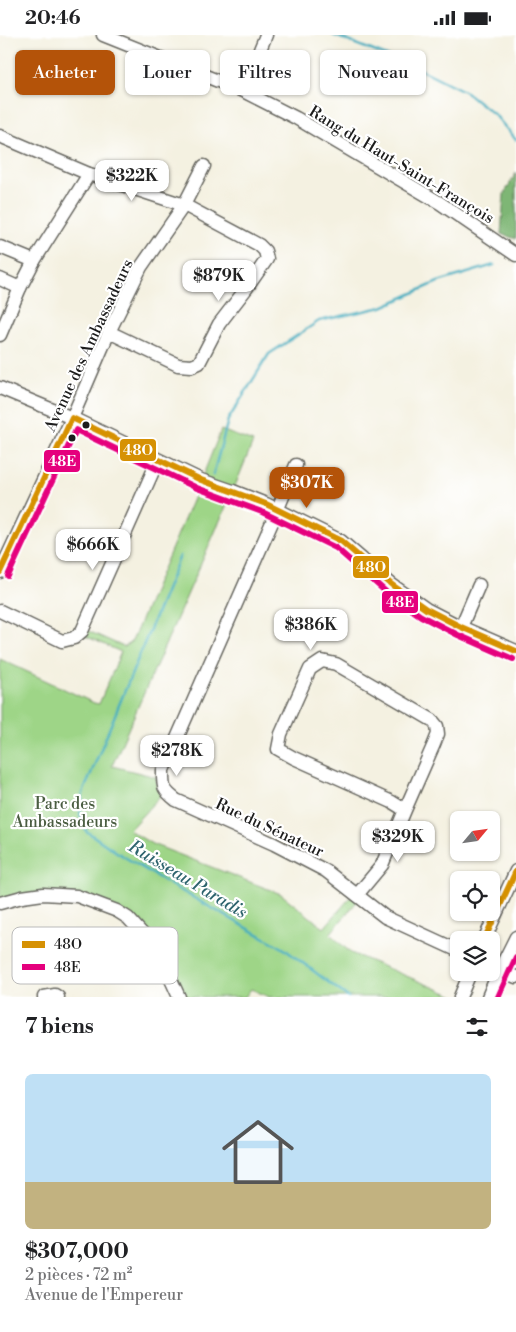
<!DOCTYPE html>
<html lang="fr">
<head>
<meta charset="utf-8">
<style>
  :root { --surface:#fff; --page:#f6f6f6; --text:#202124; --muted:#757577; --line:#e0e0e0; --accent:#b45309 }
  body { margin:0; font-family:"Libre Bodoni",serif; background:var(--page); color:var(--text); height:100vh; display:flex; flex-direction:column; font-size:19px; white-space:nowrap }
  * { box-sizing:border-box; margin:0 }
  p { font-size:16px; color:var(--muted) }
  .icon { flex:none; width:28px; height:28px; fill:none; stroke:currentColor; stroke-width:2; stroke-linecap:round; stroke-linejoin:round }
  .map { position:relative; height:962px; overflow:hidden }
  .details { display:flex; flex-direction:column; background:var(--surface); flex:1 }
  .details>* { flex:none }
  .top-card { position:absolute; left:15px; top:15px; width:486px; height:45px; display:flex; gap:10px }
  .needle { width:32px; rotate:61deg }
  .fabs { position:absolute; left:450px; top:776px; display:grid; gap:10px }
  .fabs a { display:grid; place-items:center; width:50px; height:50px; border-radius:8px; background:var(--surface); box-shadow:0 1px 4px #0004; font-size:25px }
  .price { position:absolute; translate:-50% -42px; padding:0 11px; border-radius:10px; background:#fff; color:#222; font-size:16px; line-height:32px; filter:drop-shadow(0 1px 2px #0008) }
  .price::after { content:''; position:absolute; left:50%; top:30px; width:15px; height:11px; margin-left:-8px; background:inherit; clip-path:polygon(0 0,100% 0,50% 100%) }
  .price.selected { background:var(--accent); color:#fff }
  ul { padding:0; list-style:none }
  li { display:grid; align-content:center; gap:10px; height:265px; padding:0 25px }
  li+li { border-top:1px solid var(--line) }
  li span { display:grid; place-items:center; height:155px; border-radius:8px; color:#555 }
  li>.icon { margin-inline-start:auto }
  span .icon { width:90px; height:90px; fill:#fffc; stroke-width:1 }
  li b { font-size:21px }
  h2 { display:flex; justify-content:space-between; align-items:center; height:60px; padding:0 25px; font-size:21px }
  .pill { padding:0 18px; border-radius:8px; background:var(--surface); box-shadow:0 1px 4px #0004; font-size:18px; line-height:45px }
  .pill.selected { background:var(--accent); color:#fff }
  .status { display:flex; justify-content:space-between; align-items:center; height:35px; padding:0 25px; background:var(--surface); direction:ltr }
  .status svg { height:14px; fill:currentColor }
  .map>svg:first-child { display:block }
  .green { fill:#9ed587; stroke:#5d7852 }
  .forest { fill:#7eb674; stroke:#4d6948 }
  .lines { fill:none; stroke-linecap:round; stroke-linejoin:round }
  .stream { stroke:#41adc0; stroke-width:2.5 }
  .minor-casing { stroke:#686761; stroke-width:15 }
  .minor { stroke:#fff; stroke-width:12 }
  .bus-1-casing { stroke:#fff; stroke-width:10 }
  .bus-2-casing { stroke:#fff; stroke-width:10 }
  .bus-1 { stroke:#d69104; stroke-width:6 }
  .bus-2 { stroke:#e5007d; stroke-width:6 }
  .bus-dot { fill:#1c1c1c; stroke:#fff; stroke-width:2 }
  .labels { text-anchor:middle; stroke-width:4.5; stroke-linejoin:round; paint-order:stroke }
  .street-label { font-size:16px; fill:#1c1c1c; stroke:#fff }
  .park-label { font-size:16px; fill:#4a5d41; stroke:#fff }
  .water-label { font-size:18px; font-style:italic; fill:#2e646e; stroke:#fff }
  .key { fill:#fff; stroke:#bbb; stroke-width:1 }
  .key-label { font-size:14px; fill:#1c1c1c }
  .line-badge { stroke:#fff; stroke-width:2 }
  .badge-label { font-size:14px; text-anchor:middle; font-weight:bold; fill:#fff }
</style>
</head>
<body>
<div class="status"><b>20:46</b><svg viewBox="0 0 49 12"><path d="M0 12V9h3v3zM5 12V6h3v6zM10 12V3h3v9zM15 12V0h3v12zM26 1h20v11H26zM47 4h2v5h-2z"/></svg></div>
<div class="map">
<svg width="516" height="962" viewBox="0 0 516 962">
  <rect width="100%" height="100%" fill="#fff"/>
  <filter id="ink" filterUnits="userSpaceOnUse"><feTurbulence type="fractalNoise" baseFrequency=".02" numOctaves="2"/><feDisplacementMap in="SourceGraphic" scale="10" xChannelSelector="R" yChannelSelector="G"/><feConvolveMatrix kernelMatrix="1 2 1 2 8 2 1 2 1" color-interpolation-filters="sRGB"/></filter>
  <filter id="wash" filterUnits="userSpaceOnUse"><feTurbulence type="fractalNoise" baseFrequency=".0096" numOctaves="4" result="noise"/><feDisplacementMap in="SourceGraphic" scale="20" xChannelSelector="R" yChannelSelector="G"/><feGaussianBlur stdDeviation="1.12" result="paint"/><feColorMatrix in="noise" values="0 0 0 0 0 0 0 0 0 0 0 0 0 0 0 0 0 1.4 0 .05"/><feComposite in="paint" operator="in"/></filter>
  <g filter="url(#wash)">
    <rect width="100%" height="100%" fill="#f4f1e1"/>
    <polygon class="green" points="221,395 253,407 233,456 112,731 156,742 157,752 161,760 129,795 152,809 281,859 324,893 354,858 360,863 330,899 351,918 457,962 269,962 251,954 245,962 179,962 128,883 77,861 0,868 0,624 94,668 99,669 121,617 83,600 86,595 124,612 132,606 201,445"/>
    <polygon class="forest" points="516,138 516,204 501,199 504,159"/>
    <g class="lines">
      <g class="stream">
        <polyline points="333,0 422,35 466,57 495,80 516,105"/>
        <polyline points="213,440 228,385 269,319 319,286 382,272 438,247 494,230"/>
        <polyline points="180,521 83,758 80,779 86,796 118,818 169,849 283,913 348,962"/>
      </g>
    </g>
  </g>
  <g filter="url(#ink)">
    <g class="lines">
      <g class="minor-casing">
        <g id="minor">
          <polyline points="103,0 243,56 296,83 440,168 516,220"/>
          <polyline points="243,56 266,0"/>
          <polyline points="0,101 89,139 184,170 259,210 265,216 267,224 246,254 219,289 199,328 192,331 178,330 109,297"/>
          <polyline points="0,212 34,226"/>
          <polyline points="0,244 20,253"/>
          <polyline points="0,300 20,253 34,226 89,139"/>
          <polyline points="0,353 72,383 201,445 233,456 266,469 341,506 392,550 426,574 461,592 516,616"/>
          <path d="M 296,430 L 277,476 L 163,735 C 163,752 162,754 176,765 L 274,809 L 326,836 L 385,882 L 459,916"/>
          <polyline points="0,537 72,383 109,297 141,232 184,170 204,131"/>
          <polyline points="0,576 62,606 74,603 82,596 158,425"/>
          <polyline points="461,592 479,550"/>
          <polyline points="357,860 382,830 405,775 434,709 438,699 437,691 432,685 336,629 322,626 310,634 281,699 278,714 294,723 392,767 405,775"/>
          <polyline points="0,868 22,862 43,859 77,861 117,876 128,883 149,906 163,927 179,962"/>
          <polyline points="484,905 516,836"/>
          <polyline points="491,932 516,942"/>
          <polyline points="44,962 55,960 58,962"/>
          <polyline points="460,962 470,938"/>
          <polyline points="488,962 499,936 516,902"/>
        </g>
      </g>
      <use href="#minor" class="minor"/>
      <g class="bus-1-casing">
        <g id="bus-1">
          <polyline points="0,537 72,383 201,445 266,469 341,506 392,550 426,574 461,592 516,616"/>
          <polyline points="484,905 516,836"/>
        </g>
      </g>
      <g class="bus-2-casing">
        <g id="bus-2">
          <polyline points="8,541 76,395 197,453 262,477 336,513 386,557 421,581 458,600 513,624"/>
          <polyline points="498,962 516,922"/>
        </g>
      </g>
      <use href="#bus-1" class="bus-1"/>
      <use href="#bus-2" class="bus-2"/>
    </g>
  </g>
  <g class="bus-dot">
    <circle cx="86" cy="390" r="4.5"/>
    <circle cx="72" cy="403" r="4.5"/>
  </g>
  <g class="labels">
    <g class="street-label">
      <text transform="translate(402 129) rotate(31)" y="6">Rang du Haut-Saint-François</text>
      <text transform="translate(88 310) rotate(-65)" y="6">Avenue des Ambassadeurs</text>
      <text transform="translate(270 792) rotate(25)" y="6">Rue du Sénateur</text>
    </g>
    <g class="park-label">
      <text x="65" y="774">Parc des<tspan x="65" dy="18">Ambassadeurs</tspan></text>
    </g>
    <g class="water-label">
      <text transform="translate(188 844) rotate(31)" y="6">Ruisseau Paradis</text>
    </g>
  </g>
  <rect x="12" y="892" width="166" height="57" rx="8" class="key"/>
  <rect x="22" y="906" width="23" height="7" fill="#d69104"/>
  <rect x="22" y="929" width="23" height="6" fill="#e5007d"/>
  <g class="key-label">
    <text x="54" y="914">48O</text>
    <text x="54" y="937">48E</text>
  </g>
  <g class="line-badge">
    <rect x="119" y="403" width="38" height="24" rx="5" fill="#d69104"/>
    <rect x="43" y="414" width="38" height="24" rx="5" fill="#e5007d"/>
    <rect x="352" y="520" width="38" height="24" rx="5" fill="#d69104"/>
    <rect x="381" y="555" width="38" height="24" rx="5" fill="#e5007d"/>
  </g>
  <g class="badge-label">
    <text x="138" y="420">48O</text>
    <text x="62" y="431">48E</text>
    <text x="371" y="537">48O</text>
    <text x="400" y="572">48E</text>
  </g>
</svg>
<div class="fabs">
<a><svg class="needle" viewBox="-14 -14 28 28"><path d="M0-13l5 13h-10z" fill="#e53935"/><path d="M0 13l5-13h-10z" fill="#757577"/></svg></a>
<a><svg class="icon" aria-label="locate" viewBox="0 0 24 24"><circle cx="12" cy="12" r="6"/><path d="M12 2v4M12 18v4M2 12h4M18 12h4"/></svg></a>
<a><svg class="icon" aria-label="layers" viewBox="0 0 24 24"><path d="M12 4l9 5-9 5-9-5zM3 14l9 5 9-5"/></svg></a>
</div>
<b class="price" style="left:132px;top:167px">$322K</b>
<b class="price" style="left:219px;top:267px">$879K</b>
<b class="price selected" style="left:307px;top:474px">$307K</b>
<b class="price" style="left:93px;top:536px">$666K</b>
<b class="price" style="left:311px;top:616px">$386K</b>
<b class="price" style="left:177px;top:742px">$278K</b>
<b class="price" style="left:398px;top:828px">$329K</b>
<div class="top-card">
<a class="pill selected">Acheter</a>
<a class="pill">Louer</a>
<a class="pill">Filtres</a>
<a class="pill">Nouveau</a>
</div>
</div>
<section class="details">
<h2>7 biens<svg class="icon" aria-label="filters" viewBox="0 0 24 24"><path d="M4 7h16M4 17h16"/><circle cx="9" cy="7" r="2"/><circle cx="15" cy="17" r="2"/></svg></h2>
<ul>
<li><span style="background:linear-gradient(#bfe0f5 70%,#c2b280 0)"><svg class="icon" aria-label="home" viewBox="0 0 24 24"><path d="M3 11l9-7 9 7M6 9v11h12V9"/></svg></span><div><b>$307,000</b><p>2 pièces · 72 m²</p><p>Avenue de l'Empereur</p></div></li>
</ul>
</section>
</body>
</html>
